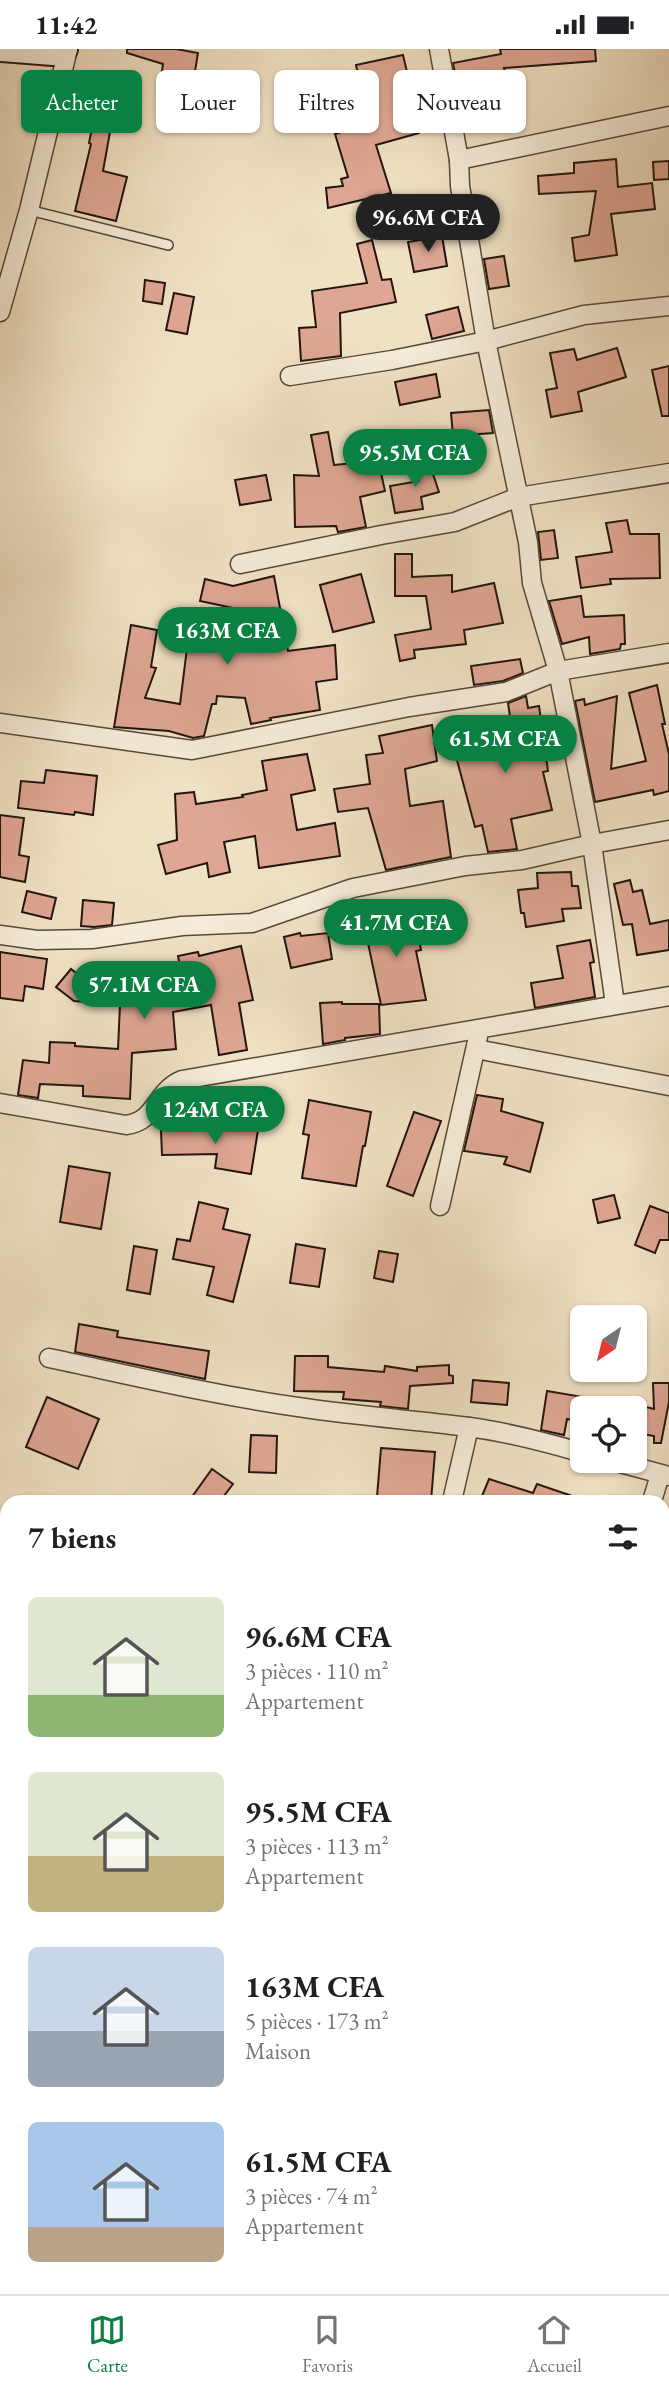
<!DOCTYPE html>
<html lang="fr">
<head>
<meta charset="utf-8">
<style>
  :root { --surface:#fff; --page:#f6f6f6; --text:#202124; --muted:#757577; --line:#e0e0e0; --accent:#0b8043 }
  body { margin:0; font-family:"EB Garamond",serif; background:var(--page); color:var(--text); height:100vh; display:flex; flex-direction:column; font-size:26px; white-space:nowrap }
  * { box-sizing:border-box; margin:0 }
  p { font-size:23px; color:var(--muted) }
  .icon { flex:none; width:38px; height:38px; fill:none; stroke:currentColor; stroke-width:2; stroke-linecap:round; stroke-linejoin:round }
  .map { position:relative; flex:1; overflow:hidden }
  .sheet { position:absolute; left:0px; top:1446px; width:670px; height:800px; display:flex; flex-direction:column; background:var(--surface); border-radius:21px 21px 0 0; box-shadow:0 2px 5px #0004 }
  .sheet>* { flex:none }
  .banner { position:absolute; left:21px; top:21px; width:628px; height:63px; display:flex; gap:14px }
  .needle { width:46px; rotate:215deg }
  .controls { position:absolute; left:570px; top:1256px; display:grid; gap:14px }
  .controls a { display:grid; place-items:center; width:77px; height:77px; border-radius:10px; background:var(--surface); box-shadow:0 2px 5px #0004; font-size:35px }
  .price { position:absolute; translate:-50% -60px; padding:0 16px; border-radius:24px; background:var(--accent); color:#fff; font-size:23px; line-height:46px; filter:drop-shadow(0 2px 4px #0008) }
  .price::after { content:''; position:absolute; left:50%; top:42px; width:21px; height:16px; margin-left:-10px; background:inherit; clip-path:polygon(0 0,100% 0,50% 100%) }
  .price.selected { background:#222; color:#fff }
  ul { padding:0; list-style:none }
  li { display:flex; align-items:center; gap:21px; height:175px; padding:0 28px }
  li span { display:grid; place-items:center; flex:none; width:196px; height:140px; border-radius:10px; color:#555 }
  li>.icon { margin-inline-start:auto }
  span .icon { width:84px; height:84px; fill:#fffc; stroke-width:1 }
  li b { font-size:30px }
  h2 { display:flex; justify-content:space-between; align-items:center; height:84px; padding:0 28px; font-size:30px }
  .tag { padding:0 24px; border-radius:10px; background:var(--surface); box-shadow:0 2px 5px #0004; font-size:24px; line-height:63px }
  .tag.selected { background:var(--accent); color:#fff }
  .status { display:flex; justify-content:space-between; align-items:center; height:49px; padding:0 35px; background:var(--surface); direction:ltr }
  .status svg { height:19px; fill:currentColor }
  .menu { display:flex; justify-content:space-around; align-items:center; height:98px; border-top:2px solid var(--line); background:var(--surface); font-size:19px; color:var(--muted) }
  .menu a { display:grid; justify-items:center; gap:4px }
  .menu .selected { color:var(--accent) }
  .map>svg:first-child { display:block }
  .green { fill:#b4c498; stroke:#6b6d52; stroke-width:2 }
  .building { fill:#dfa693; stroke:#22160d; stroke-width:2 }
  .lines { fill:none; stroke-linecap:round; stroke-linejoin:round }
  .lane-casing { stroke:#56493a; stroke-width:12 }
  .street-casing { stroke:#56493a; stroke-width:21 }
  .secondary-casing { stroke:#22160d; stroke-width:28 }
  .lane { stroke:#f5ecd8; stroke-width:9 }
  .street { stroke:#f5ecd8; stroke-width:18 }
  .secondary { stroke:#f5ecd8; stroke-width:24 }
</style>
</head>
<body>
<div class="status"><b>11:42</b><svg viewBox="0 0 49 12"><path d="M0 12V9h3v3zM5 12V6h3v6zM10 12V3h3v9zM15 12V0h3v12zM26 1h20v11H26zM47 4h2v5h-2z"/></svg></div>
<div class="map">
<svg width="669" height="2245" viewBox="0 0 669 2245">
  <rect width="100%" height="100%" fill="#f0e1c3"/>
  <filter id="stains"><feTurbulence type="fractalNoise" baseFrequency=".00286" numOctaves="4"/><feColorMatrix values="0 0 0 0 .2 0 0 0 0 .09 0 0 0 0 .02 0 0 0 .5 -.17"/></filter>
  <radialGradient id="worn" r=".72"><stop offset=".6" stop-color="#630" stop-opacity="0"/><stop offset="1" stop-color="#630" stop-opacity=".3"/></radialGradient>
  <polygon class="green" points="0,1856 7,1863 7,2238 308,2238 312,2245 0,2245"/>
  <g class="building">
    <polygon points="127,0 176,0 198,4 192,40 160,34 163,15 127,4"/>
    <polygon points="500,0 595,0 596,12 504,19 506,26 457,36 453,14 501,5"/>
    <polygon points="403,6 408,27 404,28 419,84 376,96 391,144 328,159 326,139 343,137 341,130 348,128 335,85 377,72 368,37 361,38 356,16"/>
    <polygon points="96,58 114,61 103,122 127,128 116,172 75,162 91,95 89,94"/>
    <polygon points="616,110 618,138 652,134 655,160 611,165 617,206 575,212 572,189 589,186 596,142 539,145 538,127 574,124 574,114"/>
    <polygon points="669,112 669,130 654,131 653,113"/>
    <polygon points="442,187 447,217 414,223 408,193"/>
    <polygon points="372,191 382,231 391,230 396,253 340,264 341,307 301,312 299,279 316,278 312,242 367,234 357,195"/>
    <polygon points="504,207 509,237 489,240 484,210"/>
    <polygon points="145,231 165,234 162,255 143,252"/>
    <polygon points="174,244 194,248 187,285 166,281"/>
    <polygon points="458,258 464,282 432,290 426,266"/>
    <polygon points="617,299 626,328 578,343 582,362 551,368 546,341 557,339 550,304 574,300 577,311"/>
    <polygon points="669,317 669,367 662,367 652,321"/>
    <polygon points="436,325 440,348 400,356 395,333"/>
    <polygon points="489,361 493,384 453,387 451,364"/>
    <polygon points="328,383 334,416 354,414 355,421 379,415 385,442 360,448 366,478 338,483 336,477 295,478 294,426 319,427 311,386"/>
    <polygon points="427,407 439,443 421,448 423,460 395,464 390,437 419,432 413,412"/>
    <polygon points="266,426 271,451 240,456 235,431"/>
    <polygon points="627,471 630,485 659,485 660,529 610,530 611,535 581,539 576,508 612,503 606,474"/>
    <polygon points="554,481 558,509 541,511 538,483"/>
    <polygon points="395,505 412,505 412,528 452,526 452,543 494,534 503,574 464,581 466,595 414,601 415,609 400,612 395,586 431,580 426,547 395,547"/>
    <polygon points="361,525 374,573 333,583 320,536"/>
    <polygon points="274,527 288,602 335,596 337,630 316,633 320,661 270,669 271,671 251,675 245,649 217,647 216,655 212,655 204,687 193,689 169,682 114,678 131,576 157,581 151,618 156,619 145,649 180,655 189,583 236,589 238,560 200,552 205,530 233,537"/>
    <polygon points="581,547 584,568 624,566 625,595 621,595 620,600 590,605 589,588 562,595 549,552"/>
    <polygon points="520,610 523,624 503,632 474,636 471,617"/>
    <polygon points="657,636 665,675 662,675 669,705 669,742 654,746 653,741 595,753 575,652 584,650 585,656 617,647 611,720 646,712 629,644"/>
    <polygon points="526,647 528,659 539,657 548,722 543,723 552,761 511,770 517,800 488,803 482,776 475,778 451,689 512,681 508,654"/>
    <polygon points="432,676 437,712 405,720 410,757 443,752 451,808 386,821 368,759 338,763 334,740 370,735 366,706 383,704 379,687"/>
    <polygon points="307,705 315,741 291,746 297,781 335,774 340,807 259,819 255,787 224,793 230,823 209,828 207,814 166,825 158,796 177,791 175,745 194,743 196,755 243,748 242,746 267,741 262,712"/>
    <polygon points="46,721 97,727 93,766 75,763 74,766 18,759 21,732 44,734"/>
    <polygon points="0,766 24,769 19,806 29,808 25,833 0,828"/>
    <polygon points="571,823 572,837 578,837 581,859 562,860 564,872 526,878 524,864 521,864 518,841 538,839 537,824"/>
    <polygon points="630,831 633,843 642,841 650,875 669,871 669,901 637,906 632,875 623,876 614,835"/>
    <polygon points="27,842 56,849 51,870 22,863"/>
    <polygon points="83,851 114,854 112,876 94,878 81,877"/>
    <polygon points="414,864 421,901 416,902 426,951 381,956 364,875"/>
    <polygon points="300,884 301,887 328,884 332,910 291,919 284,888"/>
    <polygon points="590,891 594,913 590,914 595,948 535,959 531,934 563,929 557,897"/>
    <polygon points="241,897 253,951 239,954 247,1001 219,1006 211,956 173,963 176,1000 132,1004 130,1050 83,1047 83,1037 40,1035 38,1049 18,1046 23,1011 49,1014 50,993 75,994 75,997 118,1000 120,956 74,952 56,938 71,920 92,937 93,918 149,923 147,933 182,927 178,907 198,903 199,907"/>
    <polygon points="0,903 47,910 43,940 25,937 23,952 0,949"/>
    <polygon points="342,953 342,955 379,955 380,985 345,989 345,991 323,995 320,954"/>
    <polygon points="477,1046 503,1050 501,1062 543,1074 530,1123 504,1115 507,1108 464,1102"/>
    <polygon points="309,1051 371,1063 365,1097 363,1097 356,1137 302,1129 309,1086 303,1085"/>
    <polygon points="414,1063 441,1072 413,1147 387,1137"/>
    <polygon points="222,1075 258,1081 251,1125 215,1119 217,1105 162,1106 161,1081 221,1081"/>
    <polygon points="69,1117 110,1124 101,1180 60,1173"/>
    <polygon points="614,1146 620,1169 598,1174 593,1151"/>
    <polygon points="199,1153 228,1160 223,1180 250,1186 233,1253 207,1246 214,1218 173,1210 177,1190 190,1192"/>
    <polygon points="650,1157 669,1164 669,1191 660,1191 655,1204 635,1196"/>
    <polygon points="296,1195 325,1200 319,1238 290,1234"/>
    <polygon points="134,1197 157,1201 150,1245 127,1241"/>
    <polygon points="379,1202 398,1205 393,1233 374,1229"/>
    <polygon points="79,1275 118,1282 117,1288 209,1302 205,1330 75,1303"/>
    <polygon points="295,1307 328,1307 328,1318 384,1323 385,1317 417,1322 417,1318 449,1316 449,1326 453,1327 453,1334 410,1337 408,1360 380,1357 381,1353 343,1350 344,1343 294,1342"/>
    <polygon points="473,1331 509,1334 507,1356 471,1353"/>
    <polygon points="653,1334 669,1334 669,1353 661,1394 654,1394 654,1387 637,1384 642,1357 654,1360"/>
    <polygon points="547,1342 583,1348 583,1373 567,1370 564,1386 541,1381"/>
    <polygon points="47,1348 99,1370 78,1420 26,1398"/>
    <polygon points="251,1386 277,1387 276,1424 249,1423"/>
    <polygon points="381,1399 435,1403 431,1452 377,1448"/>
    <polygon points="212,1420 233,1435 220,1452 189,1452"/>
    <polygon points="489,1430 533,1444 537,1435 581,1450 581,1452 480,1452"/>
  </g>
  <g class="lines">
    <g class="lane-casing">
      <polyline id="lane" points="29,161 168,196"/>
    </g>
    <g class="street-casing">
      <g id="street">
        <polyline points="439,0 459,111 460,137 486,292 528,493 532,534 558,622 592,795 615,955"/>
        <polyline points="459,111 669,67"/>
        <polyline points="0,263 29,161 68,0"/>
        <polyline points="290,327 392,311 486,292 584,266 669,257"/>
        <polyline points="240,515 381,486 455,473 518,448 669,424"/>
        <polyline points="0,674 192,701 409,658 506,643 558,622 669,604"/>
        <polyline points="0,886 37,891 92,890 182,877 252,874 353,839 465,817 522,811 592,795 669,781"/>
        <polyline points="476,1000 669,1037"/>
        <path d="M 0,1054 L 126,1076 C 157,1072 155,1042 182,1031 L 669,947"/>
        <polyline points="440,1157 478,988"/>
        <path d="M 49,1309 C 134,1327 218,1347 305,1359 C 359,1367 414,1371 469,1378 C 507,1383 545,1393 583,1404"/>
        <polyline points="613,1412 669,1427"/>
        <polyline points="452,1452 469,1378"/>
        <polyline points="652,1452 660,1426"/>
        <polyline points="0,1620 7,1622"/>
        <polyline points="663,1668 669,1670"/>
        <polyline points="663,1870 669,1872"/>
        <polyline points="663,2069 669,2070"/>
        <polyline points="590,2238 609,2245"/>
      </g>
    </g>
    <g class="secondary-casing">
      <polyline id="secondary" points="2,0 53,4 65,0"/>
    </g>
    <use href="#lane" class="lane"/>
    <use href="#street" class="street"/>
    <use href="#secondary" class="secondary"/>
  </g>
  <rect width="100%" height="100%" filter="url(#stains)"/>
  <rect width="100%" height="100%" fill="url(#worn)"/>
</svg>
<div class="controls">
<a><svg class="needle" viewBox="-14 -14 28 28"><path d="M0-13l5 13h-10z" fill="#e53935"/><path d="M0 13l5-13h-10z" fill="#757577"/></svg></a>
<a><svg class="icon" aria-label="locate" viewBox="0 0 24 24"><circle cx="12" cy="12" r="6"/><path d="M12 2v4M12 18v4M2 12h4M18 12h4"/></svg></a>
</div>
<b class="price selected" style="left:428px;top:205px">96.6M CFA</b>
<b class="price" style="left:415px;top:440px">95.5M CFA</b>
<b class="price" style="left:227px;top:618px">163M CFA</b>
<b class="price" style="left:505px;top:726px">61.5M CFA</b>
<b class="price" style="left:396px;top:910px">41.7M CFA</b>
<b class="price" style="left:144px;top:972px">57.1M CFA</b>
<b class="price" style="left:215px;top:1097px">124M CFA</b>
<div class="banner">
<a class="tag selected">Acheter</a>
<a class="tag">Louer</a>
<a class="tag">Filtres</a>
<a class="tag">Nouveau</a>
</div>
<section class="sheet">
<h2>7 biens<svg class="icon" aria-label="filters" viewBox="0 0 24 24"><path d="M4 7h16M4 17h16"/><circle cx="9" cy="7" r="2"/><circle cx="15" cy="17" r="2"/></svg></h2>
<ul>
<li><span style="background:linear-gradient(#dfe7d0 70%,#8fb573 0)"><svg class="icon" aria-label="home" viewBox="0 0 24 24"><path d="M3 11l9-7 9 7M6 9v11h12V9"/></svg></span><div><b>96.6M CFA</b><p>3 pièces · 110 m²</p><p>Appartement</p></div></li>
<li><span style="background:linear-gradient(#dfe7d0 60%,#c2b280 0)"><svg class="icon" aria-label="home" viewBox="0 0 24 24"><path d="M3 11l9-7 9 7M6 9v11h12V9"/></svg></span><div><b>95.5M CFA</b><p>3 pièces · 113 m²</p><p>Appartement</p></div></li>
<li><span style="background:linear-gradient(#c9d6e8 60%,#9aa5b1 0)"><svg class="icon" aria-label="home" viewBox="0 0 24 24"><path d="M3 11l9-7 9 7M6 9v11h12V9"/></svg></span><div><b>163M CFA</b><p>5 pièces · 173 m²</p><p>Maison</p></div></li>
<li><span style="background:linear-gradient(#a9c7e8 75%,#b9a48a 0)"><svg class="icon" aria-label="home" viewBox="0 0 24 24"><path d="M3 11l9-7 9 7M6 9v11h12V9"/></svg></span><div><b>61.5M CFA</b><p>3 pièces · 74 m²</p><p>Appartement</p></div></li>
</ul>
</section>
</div>
<nav class="menu">
<a class="selected"><svg class="icon" aria-label="map" viewBox="0 0 24 24"><path d="M3 6l6-2 6 2 6-2v14l-6 2-6-2-6 2zM9 4v14M15 6v14"/></svg>Carte</a>
<a><svg class="icon" aria-label="saved" viewBox="0 0 24 24"><path d="M7 4h10v16l-5-4-5 4z"/></svg>Favoris</a>
<a><svg class="icon" aria-label="home" viewBox="0 0 24 24"><path d="M3 11l9-7 9 7M6 9v11h12V9"/></svg>Accueil</a>
</nav>
</body>
</html>
